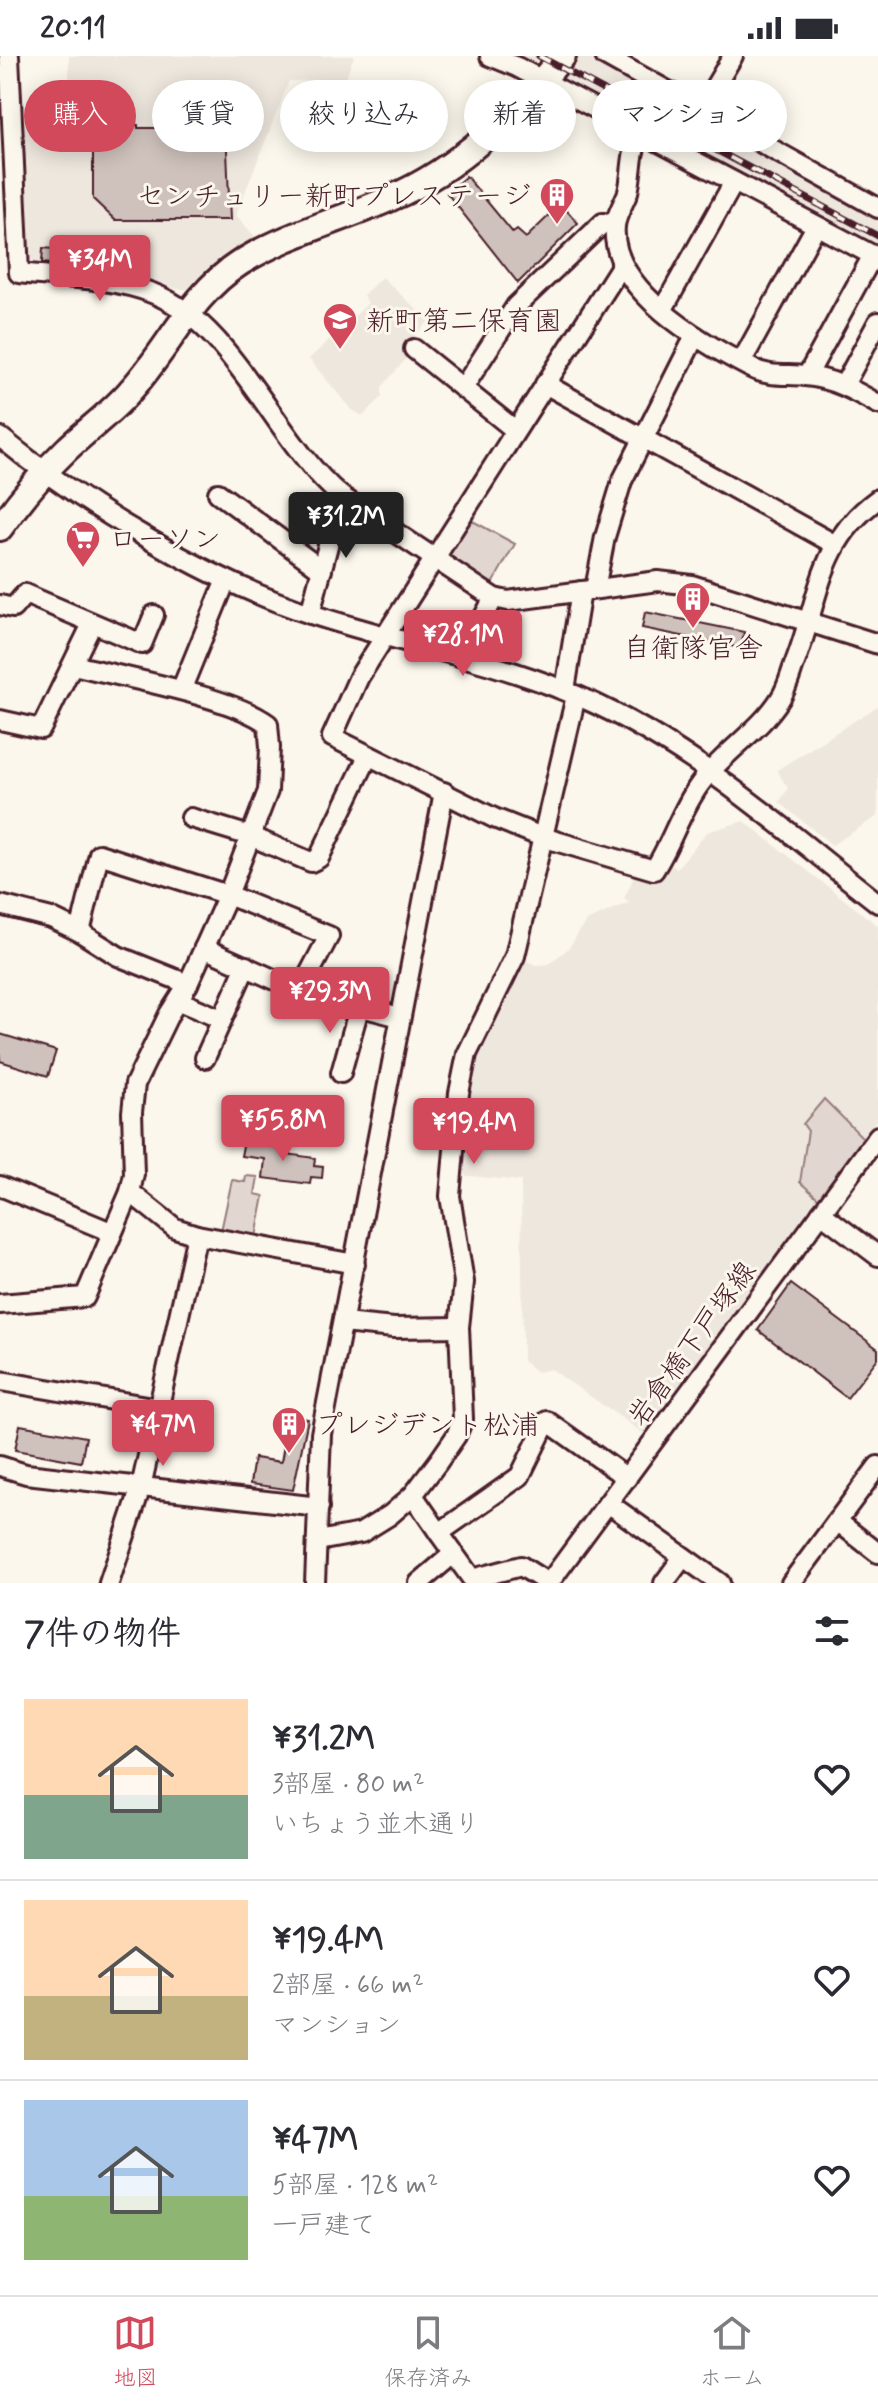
<!DOCTYPE html>
<html lang="ja">
<head>
<meta charset="utf-8">
<style>
  :root { --surface:#fff; --page:#f2f2f3; --text:#2b2b33; --muted:#7c7c81; --line:#e1e1e2; --accent:#d1495b }
  body { margin:0; font-family:Mynerve,"Klee One",sans-serif; background:var(--page); color:var(--text); height:100vh; display:flex; flex-direction:column; font-size:30px; white-space:nowrap }
  * { box-sizing:border-box; margin:0 }
  p { font-size:26px; color:var(--muted) }
  .icon { flex:none; width:44px; height:44px; fill:none; stroke:currentColor; stroke-width:2; stroke-linecap:round; stroke-linejoin:round }
  .map { position:relative; height:1527px; overflow:hidden }
  .side { display:flex; flex-direction:column; background:var(--surface); flex:1 }
  .side>* { flex:none }
  .guide { position:absolute; left:24px; top:24px; width:830px; height:72px; display:flex; gap:16px }
  .price { position:absolute; translate:-50% -68px; padding:0 18px; border-radius:8px; background:var(--accent); color:#fff; font-size:26px; line-height:52px; filter:drop-shadow(0 2px 4px #0008) }
  .price::after { content:''; position:absolute; left:50%; top:48px; width:24px; height:18px; margin-left:-12px; background:inherit; clip-path:polygon(0 0,100% 0,50% 100%) }
  .price.selected { background:#222; color:#fff }
  ul { padding:0; list-style:none }
  li { display:flex; align-items:center; gap:24px; height:200px; padding:0 24px }
  li+li { border-top:2px solid var(--line) }
  li span { display:grid; place-items:center; flex:none; width:224px; height:160px; border-radius:0px; color:#555 }
  li>.icon { margin-inline-start:auto }
  span .icon { width:96px; height:96px; fill:#fffc; stroke-width:1 }
  li b { font-size:34px }
  h2 { display:flex; justify-content:space-between; align-items:center; height:96px; padding:0 24px; font-size:34px }
  .tag { padding:0 28px; border-radius:36px; background:var(--surface); box-shadow:0 4px 20px #0003; font-size:28px; line-height:72px }
  .tag.selected { background:var(--accent); color:#fff }
  .status { display:flex; justify-content:space-between; align-items:center; height:56px; padding:0 40px; background:var(--surface); direction:ltr }
  .status svg { height:22px; fill:currentColor }
  .tabs { display:flex; justify-content:space-around; align-items:center; height:112px; border-top:2px solid var(--line); background:var(--surface); font-size:22px; color:var(--muted) }
  .tabs a { display:grid; justify-items:center; gap:4px }
  .tabs .selected { color:var(--accent) }
  .map>svg:first-child { display:block }
  .built { fill:#eee7de }
  .green { fill:#e2d7d0; stroke:#967b7e; stroke-width:2 }
  .building { fill:#cfc2bc; stroke:#4a1f2b; stroke-width:2 }
  .lines { fill:none; stroke-linecap:round; stroke-linejoin:round }
  .minor-casing { stroke:#4a1f2b; stroke-width:24 }
  .major-casing { stroke:#4a1f2b; stroke-width:30 }
  .minor { stroke:#fbf7ec; stroke-width:18 }
  .major { stroke:#fbf7ec; stroke-width:24 }
  .rail-casing { stroke:#4a1f2b; stroke-width:7 }
  .rail { stroke:#fbf7ec; stroke-width:4; stroke-dasharray:12; stroke-linecap:butt }
  .labels { text-anchor:middle; stroke-width:6; stroke-linejoin:round; paint-order:stroke }
  .poi-label { font-size:28px; fill:#4a1f2b; stroke:#fbf7ec; text-anchor:start }
  .street-label { font-size:28px; fill:#4a1f2b; stroke:#fbf7ec }
</style>
</head>
<body>
<div class="status"><b>20:11</b><svg viewBox="0 0 49 12"><path d="M0 12V9h3v3zM5 12V6h3v6zM10 12V3h3v9zM15 12V0h3v12zM26 1h20v11H26zM47 4h2v5h-2z"/></svg></div>
<div class="map">
<svg width="878" height="1527" viewBox="0 0 878 1527">
  <rect width="100%" height="100%" fill="#fbf7ec"/>
  <filter id="ink" filterUnits="userSpaceOnUse"><feTurbulence type="fractalNoise" baseFrequency=".0125" numOctaves="2"/><feDisplacementMap in="SourceGraphic" scale="16" xChannelSelector="R" yChannelSelector="G"/><feConvolveMatrix kernelMatrix="1 2 1 2 8 2 1 2 1" color-interpolation-filters="sRGB"/></filter>
  <g filter="url(#ink)">
    <g class="built">
      <polygon points="69,0 354,0 345,24 289,25 236,159 257,183 216,206 187,233 177,233 124,217 36,208 27,200 22,66 69,65"/>
      <polygon points="507,0 584,0 878,160 878,195"/>
      <polygon points="382,221 429,265 411,284 417,290 382,331 382,341 363,360 352,354 309,303 368,247 363,239"/>
      <polygon points="878,650 878,760 832,789 779,746 788,733 777,714"/>
      <polygon points="744,765 878,870 878,1062 863,1082 824,1043 803,1068 808,1074 800,1126 819,1143 643,1377 551,1313 537,1316 523,1305 521,1125 460,1119 466,1037 473,999 517,901 536,909 549,908 569,892 586,865 630,846 624,843 636,816 665,807 677,812 707,776"/>
    </g>
    <g class="green">
      <polygon points="469,463 515,488 492,528 450,501 449,494"/>
      <polygon points="824,1043 863,1082 819,1143 800,1126 808,1075 803,1068"/>
      <polygon points="246,1120 258,1121 255,1138 264,1140 256,1181 221,1175 232,1124 245,1126"/>
    </g>
    <g class="building">
      <polygon points="115,69 138,69 138,72 226,72 230,164 115,164 93,143 93,94 98,94 98,73 115,73"/>
      <polygon points="466,120 513,177 517,174 526,182 561,148 578,167 518,227 447,137"/>
      <polygon points="43,192 74,195 73,210 42,207"/>
      <polygon points="645,556 744,576 741,592 642,572"/>
      <polygon points="0,978 56,995 48,1020 0,1005"/>
      <polygon points="244,1085 287,1090 286,1098 315,1102 314,1110 323,1111 322,1122 311,1121 310,1128 263,1122 265,1103 241,1100"/>
      <polygon points="791,1228 878,1293 878,1302 847,1342 758,1274"/>
      <polygon points="289,1360 308,1363 293,1434 250,1428 254,1402 281,1406"/>
      <polygon points="20,1369 86,1381 81,1406 15,1394"/>
    </g>
    <g class="lines">
      <g class="minor-casing">
        <g id="minor">
          <path d="M 9,0 L 19,217 C 62,222 111,221 152,237 C 234,268 274,384 341,440 L 494,542 L 508,545 L 658,525 L 692,529 L 878,588"/>
          <polyline points="490,0 517,11 878,202"/>
          <polyline points="605,0 878,152"/>
          <polyline points="701,54 733,0"/>
          <path d="M 641,77 C 630,96 633,116 628,136 C 624,147 616,159 615,170 C 609,233 702,287 751,312 C 768,321 787,318 805,320 C 832,322 855,335 878,348"/>
          <path d="M 621,210 L 359,621 L 332,681 L 494,762 L 542,781 L 654,814 C 672,787 680,755 700,728 C 723,696 759,676 780,643 C 787,633 790,620 794,609 C 820,544 817,487 878,443"/>
          <polyline points="663,253 734,126"/>
          <polyline points="414,293 515,374"/>
          <polyline points="742,305 816,170"/>
          <polyline points="807,320 873,199"/>
          <polyline points="545,328 834,488"/>
          <polyline points="844,329 878,266"/>
          <polyline points="463,332 516,250 603,167 615,168"/>
          <path d="M 0,381 C 84,450 210,526 314,559 C 397,586 483,602 563,634 C 682,680 779,770 878,847"/>
          <polyline points="218,437 322,514"/>
          <polyline points="595,533 605,481 622,425 695,280"/>
          <polyline points="0,549 13,552 25,538 142,588 154,559"/>
          <polyline points="310,558 341,440"/>
          <polyline points="462,600 494,542"/>
          <polyline points="184,627 226,524"/>
          <polyline points="565,634 581,535"/>
          <polyline points="0,664 41,673 92,568"/>
          <polyline points="191,762 250,780 311,806 319,802 368,700"/>
          <polyline points="0,849 51,862 80,876 118,900 188,928"/>
          <polyline points="80,876 99,798 228,839 329,880 300,935"/>
          <polyline points="204,892 300,935 400,961"/>
          <polyline points="179,945 221,963"/>
          <polyline points="205,1002 246,910"/>
          <polyline points="341,1017 359,952"/>
          <polyline points="0,1130 111,1176"/>
          <polyline points="130,1136 175,1172 197,1179 355,1208"/>
          <polyline points="821,1157 878,1200"/>
          <path d="M 0,1248 L 85,1241 L 130,1136 L 134,1118 L 132,1056 L 135,1028 L 169,958 L 188,928 L 228,839 L 268,735 L 270,691 L 268,668 C 233,641 121,621 74,609"/>
          <polyline points="343,1267 394,1272 459,1271"/>
          <polyline points="1,1325 158,1352"/>
          <polyline points="0,1410 26,1418 319,1451"/>
          <polyline points="413,1439 439,1477 520,1420 547,1365 627,1422"/>
          <polyline points="608,1447 720,1527"/>
          <polyline points="837,1465 878,1497"/>
          <polyline points="439,1477 472,1523 521,1510 548,1527"/>
          <polyline points="318,1485 361,1477 390,1459 413,1439 438,1406 456,1380 463,1363 459,1271 464,1226 450,1140 459,1037 467,998 515,900 576,640"/>
          <polyline points="109,1527 141,1431 197,1179"/>
          <polyline points="315,1527 321,1378 444,736"/>
          <polyline points="419,1527 453,1498"/>
          <polyline points="549,1527 878,1080"/>
          <polyline points="664,1527 683,1501"/>
          <polyline points="791,1527 878,1410"/>
        </g>
      </g>
      <g class="major-casing">
        <path id="major" d="M 0,472 C 20,444 42,417 67,393 C 88,373 111,357 130,335 C 169,293 190,239 240,207 C 286,178 342,164 391,142 C 460,113 516,56 563,0"/>
      </g>
      <use href="#minor" class="minor"/>
      <use href="#major" class="major"/>
      <g class="rail-casing">
        <polyline id="rail" points="539,0 878,180"/>
      </g>
      <use href="#rail" class="rail"/>
    </g>
  </g>
  <defs>
    <g id="building-pin" transform="scale(1.8)"><path d="M0 17L-7.5 6A9.5 9.5 0 1 1 7.5 6Z" fill="#d1495b" stroke="#fbf7ec"/><path d="M-4-6H4V6H1V3H-1V6H-4ZM-2.5-4.3h1.7v1.8h-1.7ZM.8-4.3h1.7v1.8H.8ZM-2.5-1h1.7V.8h-1.7ZM.8-1h1.7V.8H.8Z" fill="#fff"/></g>
    <g id="school-pin" transform="scale(1.8)"><path d="M0 17L-7.5 6A9.5 9.5 0 1 1 7.5 6Z" fill="#d1495b" stroke="#fbf7ec"/><path d="M0-5L7-2L0 1L-7-2ZM-4 1L0 2.5L4 1V4Q0 6-4 4Z" fill="#fff"/></g>
    <g id="supermarket-pin" transform="scale(1.8)"><path d="M0 17L-7.5 6A9.5 9.5 0 1 1 7.5 6Z" fill="#d1495b" stroke="#fbf7ec"/><path d="M-6-5.5h2.5l.6 2H6L4.5 2H-2.5L-4.4-4H-6ZM-1.5 3.2a1.3 1.3 0 1 0 .1 0ZM3 3.2a1.3 1.3 0 1 0 .1 0Z" fill="#fff"/></g>
  </defs>
  <g fill-rule="evenodd">
    <use href="#building-pin" x="557" y="139"/>
    <use href="#school-pin" x="340" y="264"/>
    <use href="#supermarket-pin" x="83" y="482"/>
    <use href="#building-pin" x="693" y="543"/>
    <use href="#building-pin" x="289" y="1368"/>
  </g>
  <g class="labels">
    <g class="poi-label">
      <text x="531" y="149" text-anchor="end">センチュリー新町プレステージ</text>
      <text x="366" y="274">新町第二保育園</text>
      <text x="109" y="492">ローソン</text>
      <text x="693" y="601" text-anchor="middle">自衛隊官舎</text>
      <text x="315" y="1378">プレジデント松浦</text>
    </g>
    <g class="street-label">
      <text transform="translate(691 1287) rotate(-54)" y="10">岩倉橋下戸塚線</text>
    </g>
  </g>
</svg>
<b class="price" style="left:100px;top:247px">¥34M</b>
<b class="price selected" style="left:346px;top:504px">¥31.2M</b>
<b class="price" style="left:463px;top:622px">¥28.1M</b>
<b class="price" style="left:330px;top:979px">¥29.3M</b>
<b class="price" style="left:283px;top:1107px">¥55.8M</b>
<b class="price" style="left:474px;top:1110px">¥19.4M</b>
<b class="price" style="left:163px;top:1412px">¥47M</b>
<div class="guide">
<a class="tag selected">購入</a>
<a class="tag">賃貸</a>
<a class="tag">絞り込み</a>
<a class="tag">新着</a>
<a class="tag">マンション</a>
</div>
</div>
<section class="side">
<h2>7件の物件<svg class="icon" aria-label="filters" viewBox="0 0 24 24"><path d="M4 7h16M4 17h16"/><circle cx="9" cy="7" r="2"/><circle cx="15" cy="17" r="2"/></svg></h2>
<ul>
<li><span style="background:linear-gradient(#ffd9b3 60%,#7fa58c 0)"><svg class="icon" aria-label="home" viewBox="0 0 24 24"><path d="M3 11l9-7 9 7M6 9v11h12V9"/></svg></span><div><b>¥31.2M</b><p>3部屋 · 80 m²</p><p>いちょう並木通り</p></div><svg class="icon" aria-label="heart" viewBox="0 0 24 24"><path d="M12 20l-8-8c-3-5 5-10 8-4 3-6 11-1 8 4z"/></svg></li>
<li><span style="background:linear-gradient(#ffd9b3 60%,#c2b280 0)"><svg class="icon" aria-label="home" viewBox="0 0 24 24"><path d="M3 11l9-7 9 7M6 9v11h12V9"/></svg></span><div><b>¥19.4M</b><p>2部屋 · 66 m²</p><p>マンション</p></div><svg class="icon" aria-label="heart" viewBox="0 0 24 24"><path d="M12 20l-8-8c-3-5 5-10 8-4 3-6 11-1 8 4z"/></svg></li>
<li><span style="background:linear-gradient(#a9c7e8 60%,#8fb573 0)"><svg class="icon" aria-label="home" viewBox="0 0 24 24"><path d="M3 11l9-7 9 7M6 9v11h12V9"/></svg></span><div><b>¥47M</b><p>5部屋 · 128 m²</p><p>一戸建て</p></div><svg class="icon" aria-label="heart" viewBox="0 0 24 24"><path d="M12 20l-8-8c-3-5 5-10 8-4 3-6 11-1 8 4z"/></svg></li>
</ul>
</section>
<nav class="tabs">
<a class="selected"><svg class="icon" aria-label="map" viewBox="0 0 24 24"><path d="M3 6l6-2 6 2 6-2v14l-6 2-6-2-6 2zM9 4v14M15 6v14"/></svg>地図</a>
<a><svg class="icon" aria-label="saved" viewBox="0 0 24 24"><path d="M7 4h10v16l-5-4-5 4z"/></svg>保存済み</a>
<a><svg class="icon" aria-label="home" viewBox="0 0 24 24"><path d="M3 11l9-7 9 7M6 9v11h12V9"/></svg>ホーム</a>
</nav>
</body>
</html>
